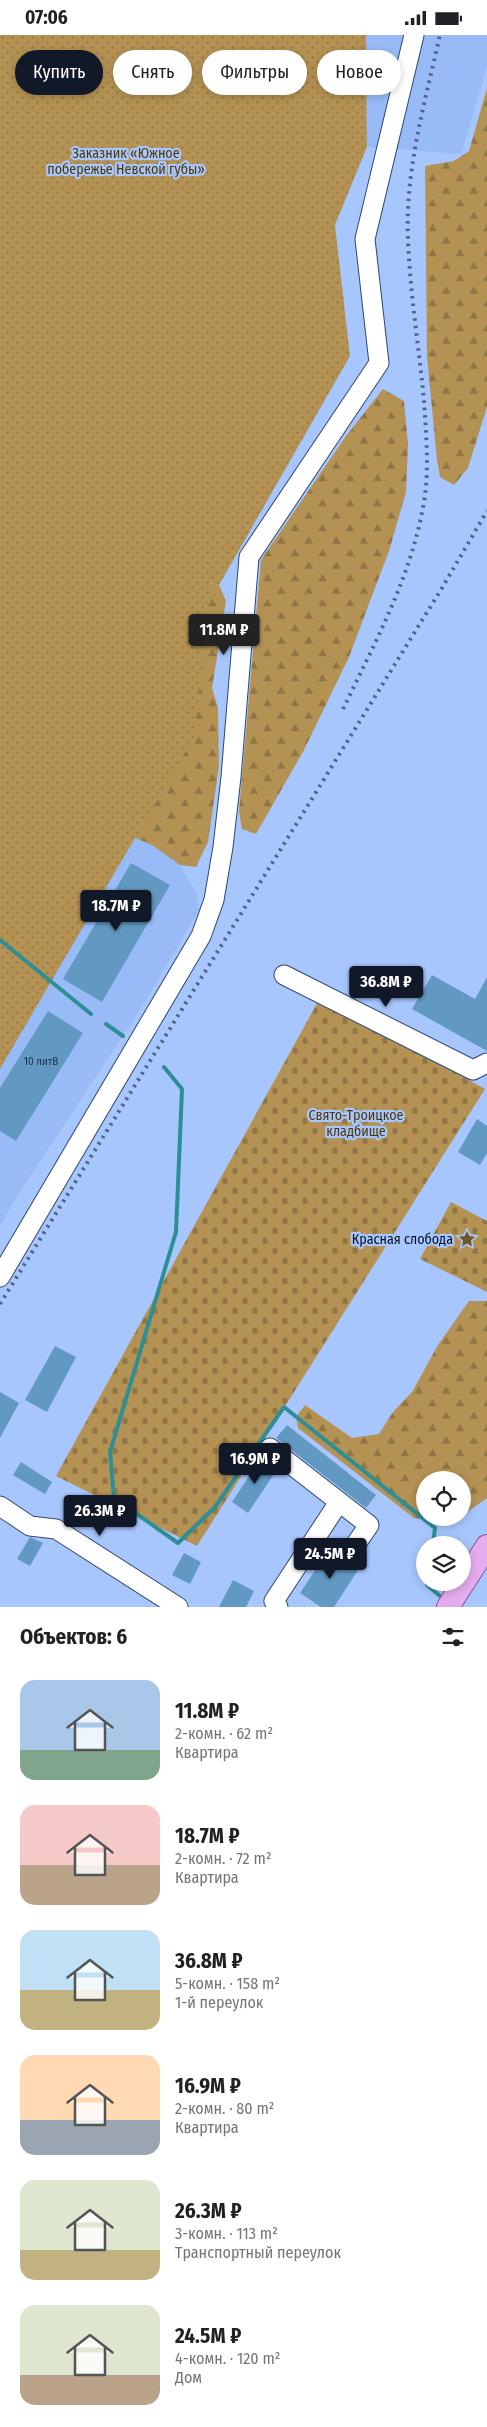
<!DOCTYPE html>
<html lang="ru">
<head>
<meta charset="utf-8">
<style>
  :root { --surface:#fff; --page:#f2f2f2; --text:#202124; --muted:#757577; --accent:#111827 }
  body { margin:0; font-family:"Fira Sans Condensed",sans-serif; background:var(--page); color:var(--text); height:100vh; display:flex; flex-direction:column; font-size:19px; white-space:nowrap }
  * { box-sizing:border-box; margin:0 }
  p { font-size:16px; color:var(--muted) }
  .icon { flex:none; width:28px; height:28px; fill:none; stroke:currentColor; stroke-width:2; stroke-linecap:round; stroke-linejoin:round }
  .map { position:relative; height:1572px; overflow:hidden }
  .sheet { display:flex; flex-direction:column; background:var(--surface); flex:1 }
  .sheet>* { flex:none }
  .guide { position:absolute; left:15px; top:15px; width:458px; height:45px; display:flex; gap:10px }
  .buttons { position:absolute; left:416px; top:1436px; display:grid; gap:10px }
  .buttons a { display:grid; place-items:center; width:55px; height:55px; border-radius:50%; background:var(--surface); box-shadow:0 2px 8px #0003; font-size:25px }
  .price { position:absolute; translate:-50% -42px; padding:0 11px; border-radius:5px; background:var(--accent); color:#fff; font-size:16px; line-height:32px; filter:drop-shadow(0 1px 2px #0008) }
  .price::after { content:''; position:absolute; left:50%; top:30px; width:15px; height:11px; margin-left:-8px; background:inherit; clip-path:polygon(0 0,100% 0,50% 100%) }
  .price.active { background:#222; color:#fff }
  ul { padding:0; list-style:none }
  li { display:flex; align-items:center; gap:15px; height:125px; padding:0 20px }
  li span { display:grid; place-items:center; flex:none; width:140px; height:100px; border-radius:15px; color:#555 }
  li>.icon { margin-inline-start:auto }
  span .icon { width:60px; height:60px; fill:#fffc; stroke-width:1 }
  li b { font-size:21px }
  h2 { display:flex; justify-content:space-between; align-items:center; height:60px; padding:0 20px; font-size:21px }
  .tag { padding:0 18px; border-radius:22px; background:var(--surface); box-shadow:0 2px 8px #0003; font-size:18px; line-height:45px }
  .tag.active { background:var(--accent); color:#fff }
  .status { display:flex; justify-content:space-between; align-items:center; height:35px; padding:0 25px; background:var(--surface); direction:ltr }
  .status svg { height:14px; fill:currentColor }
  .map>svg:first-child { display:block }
  .built { fill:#98bbf7 }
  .forest { fill:url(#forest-firs) }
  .cemetery { fill:url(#cemetery-stones) }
  .park { fill:url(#park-dots) }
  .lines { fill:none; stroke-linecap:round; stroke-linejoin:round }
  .stream { stroke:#2d8e95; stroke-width:4 }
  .building { fill:#6299c2 }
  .minor-casing { stroke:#2d4775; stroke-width:21 }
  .major-casing { stroke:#8a519f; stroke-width:24 }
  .minor { stroke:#fff; stroke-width:19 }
  .major { stroke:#e3aced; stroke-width:22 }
  .rail { stroke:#506487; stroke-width:4; stroke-dasharray:2.5 5; stroke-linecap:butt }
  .labels { text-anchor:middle; stroke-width:4.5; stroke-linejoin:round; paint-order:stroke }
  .number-label { font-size:11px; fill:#1e334c }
  .park-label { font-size:14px; fill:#4e3704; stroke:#a7c6fd }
  .poi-label { font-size:14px; fill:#071124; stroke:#a7c6fd; text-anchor:end }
</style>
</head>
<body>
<div class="status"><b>07:06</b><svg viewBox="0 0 49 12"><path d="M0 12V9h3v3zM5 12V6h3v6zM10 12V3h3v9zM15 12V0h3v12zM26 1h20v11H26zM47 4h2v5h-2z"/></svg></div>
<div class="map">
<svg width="487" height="1572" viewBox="0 0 487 1572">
  <defs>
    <pattern id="forest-firs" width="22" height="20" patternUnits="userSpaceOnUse" patternTransform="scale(1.25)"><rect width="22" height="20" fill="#b49253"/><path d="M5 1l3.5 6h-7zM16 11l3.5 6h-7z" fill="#907645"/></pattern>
    <pattern id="cemetery-stones" width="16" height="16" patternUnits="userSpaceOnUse" patternTransform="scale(1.25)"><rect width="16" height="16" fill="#b49253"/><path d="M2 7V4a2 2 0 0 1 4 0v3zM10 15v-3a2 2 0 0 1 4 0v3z" fill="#907645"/></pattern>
    <pattern id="park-dots" width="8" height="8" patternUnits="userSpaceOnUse" patternTransform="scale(1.25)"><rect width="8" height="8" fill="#b49253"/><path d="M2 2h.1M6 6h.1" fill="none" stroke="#907645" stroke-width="1.8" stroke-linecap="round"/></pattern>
  </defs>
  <rect width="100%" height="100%" fill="#a7c6fd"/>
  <g class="built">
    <polygon points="366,0 487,0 487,32 461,119 367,112"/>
    <polygon points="103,789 152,810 180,830 196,857 199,875 142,972 20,1156 0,1191 0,966"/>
  </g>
  <g class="forest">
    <polygon points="487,53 487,372 468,433 454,450 440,442 437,425 427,322 425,131 454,126 469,116"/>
    <polygon points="383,354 404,366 408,409 406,457 389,516 349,622 304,715 256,799 242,794 239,776 261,525 346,401"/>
    <polygon points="161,540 219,550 226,566 212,653 218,673 219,731 208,807 196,832 180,830 152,810 103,789"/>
    <polygon points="469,1266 487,1266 487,1463 463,1480 462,1445 425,1445 425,1482 453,1483 438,1486 414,1483 298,1393 296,1382 305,1370 352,1403 379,1399 393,1377 412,1357 438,1310"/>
  </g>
  <g class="cemetery">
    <polygon points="320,963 485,1054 197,1511 56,1441"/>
    <polygon points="451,1167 487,1186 487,1257 420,1224"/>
  </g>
  <polygon class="park" points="0,0 366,0 367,112 335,190 350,321 219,550 210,548 194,702 0,1034"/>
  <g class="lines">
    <g class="stream">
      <polyline points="0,905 91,979"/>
      <polyline points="106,989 123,1001"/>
      <polyline points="164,1032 182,1054 176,1197 110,1417 114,1463 178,1508 215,1472 284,1372 435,1493 433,1510"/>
      <polyline points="428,1548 427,1550 440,1561"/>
    </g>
  </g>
  <g class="building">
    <polygon points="131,828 170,850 102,967 63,944"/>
    <polygon points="432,940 475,964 487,942 487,1016 412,974"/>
    <polygon points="48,976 83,998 16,1106 0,1096 0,1053"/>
    <polygon points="477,1084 487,1091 487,1118 480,1130 458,1117"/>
    <polygon points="55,1311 76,1322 47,1377 25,1365"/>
    <polygon points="0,1357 19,1368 0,1403"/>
    <polygon points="287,1390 376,1460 366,1473 276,1403"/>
    <polygon points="262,1421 278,1433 248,1478 232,1467"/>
    <polygon points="21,1427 52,1447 45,1459 13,1440"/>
    <polygon points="30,1502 43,1508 30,1531 17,1524"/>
    <polygon points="330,1513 338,1518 343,1528 354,1529 360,1532 334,1572 321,1572 300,1558"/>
    <polygon points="184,1518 201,1527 190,1549 172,1540"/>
    <polygon points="233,1545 254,1556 246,1572 219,1572"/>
  </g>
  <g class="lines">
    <g class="minor-casing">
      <g id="minor">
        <polyline points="284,940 473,1035 487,1028"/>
        <polyline points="0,1242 201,901 214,865 223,812 231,742 249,522 379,328 365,204 414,0"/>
        <polyline points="270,1413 369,1490 349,1519"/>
        <polyline points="0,1471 30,1491 56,1494 178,1572"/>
        <polyline points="278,1572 274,1566 339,1467"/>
      </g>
    </g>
    <g class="major-casing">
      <polyline id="major" points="448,1572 487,1511"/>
    </g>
    <use href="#minor" class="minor"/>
    <use href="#major" class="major"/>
    <g class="rail">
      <path d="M 343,674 C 376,605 414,537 425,460 C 429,430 426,397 424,366 C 419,312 410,259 408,204 C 405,135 425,67 440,0"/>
      <polyline points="0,1269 442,553 487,476"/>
    </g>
  </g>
  <defs>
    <g id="sight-bare" transform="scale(1.35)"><path d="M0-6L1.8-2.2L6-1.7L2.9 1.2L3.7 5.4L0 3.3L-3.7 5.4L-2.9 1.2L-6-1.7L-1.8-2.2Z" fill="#705728" stroke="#a7c6fd" stroke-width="2.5" paint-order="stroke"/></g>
  </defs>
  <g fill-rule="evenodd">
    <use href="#sight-bare" x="467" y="1204"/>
  </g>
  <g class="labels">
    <g class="number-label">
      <text x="41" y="1030">10 литВ</text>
    </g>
    <g class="park-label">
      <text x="126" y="123">Заказник «Южное<tspan x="126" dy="16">побережье Невской губы»</tspan></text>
      <text x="356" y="1085">Свято-Троицкое<tspan x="356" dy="16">кладбище</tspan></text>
    </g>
    <g class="poi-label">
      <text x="453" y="1209">Красная слобода</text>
    </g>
  </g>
</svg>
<div class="buttons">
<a><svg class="icon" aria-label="locate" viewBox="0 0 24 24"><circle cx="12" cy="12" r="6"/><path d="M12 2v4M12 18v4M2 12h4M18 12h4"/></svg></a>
<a><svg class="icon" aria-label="layers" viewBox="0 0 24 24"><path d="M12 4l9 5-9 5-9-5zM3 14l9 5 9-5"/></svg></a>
</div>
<b class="price active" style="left:224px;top:621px">11.8M ₽</b>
<b class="price" style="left:116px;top:897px">18.7M ₽</b>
<b class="price" style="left:386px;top:973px">36.8M ₽</b>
<b class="price" style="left:255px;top:1450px">16.9M ₽</b>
<b class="price" style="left:100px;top:1502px">26.3M ₽</b>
<b class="price" style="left:330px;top:1545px">24.5M ₽</b>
<div class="guide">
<a class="tag active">Купить</a>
<a class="tag">Снять</a>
<a class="tag">Фильтры</a>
<a class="tag">Новое</a>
</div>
</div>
<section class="sheet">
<h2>Объектов: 6<svg class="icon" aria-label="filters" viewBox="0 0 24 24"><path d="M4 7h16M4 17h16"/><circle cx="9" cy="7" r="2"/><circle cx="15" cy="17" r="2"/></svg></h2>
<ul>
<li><span style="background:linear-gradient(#a9c7e8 70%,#7fa58c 0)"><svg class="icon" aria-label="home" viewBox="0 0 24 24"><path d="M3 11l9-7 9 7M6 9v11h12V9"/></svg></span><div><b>11.8M ₽</b><p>2-комн. · 62 m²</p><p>Квартира</p></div></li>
<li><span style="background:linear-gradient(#f6c9c9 60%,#b9a48a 0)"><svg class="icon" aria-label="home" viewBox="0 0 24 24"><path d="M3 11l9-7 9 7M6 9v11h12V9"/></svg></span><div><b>18.7M ₽</b><p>2-комн. · 72 m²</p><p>Квартира</p></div></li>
<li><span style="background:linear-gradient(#bfe0f5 60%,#c2b280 0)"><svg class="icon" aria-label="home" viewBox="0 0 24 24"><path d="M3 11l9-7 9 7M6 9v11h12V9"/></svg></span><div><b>36.8M ₽</b><p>5-комн. · 158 m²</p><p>1-й переулок</p></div></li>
<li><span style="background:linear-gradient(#ffd9b3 65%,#9aa5b1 0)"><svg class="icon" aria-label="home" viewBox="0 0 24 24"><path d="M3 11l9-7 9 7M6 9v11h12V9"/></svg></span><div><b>16.9M ₽</b><p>2-комн. · 80 m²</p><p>Квартира</p></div></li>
<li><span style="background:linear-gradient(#dfe7d0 70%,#c2b280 0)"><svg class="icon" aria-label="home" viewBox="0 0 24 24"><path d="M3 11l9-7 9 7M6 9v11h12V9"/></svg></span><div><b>26.3M ₽</b><p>3-комн. · 113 m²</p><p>Транспортный переулок</p></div></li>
<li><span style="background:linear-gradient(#dfe7d0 70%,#b9a48a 0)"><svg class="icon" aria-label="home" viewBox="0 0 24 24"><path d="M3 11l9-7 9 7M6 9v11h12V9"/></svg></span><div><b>24.5M ₽</b><p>4-комн. · 120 m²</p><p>Дом</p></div></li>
</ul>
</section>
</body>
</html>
